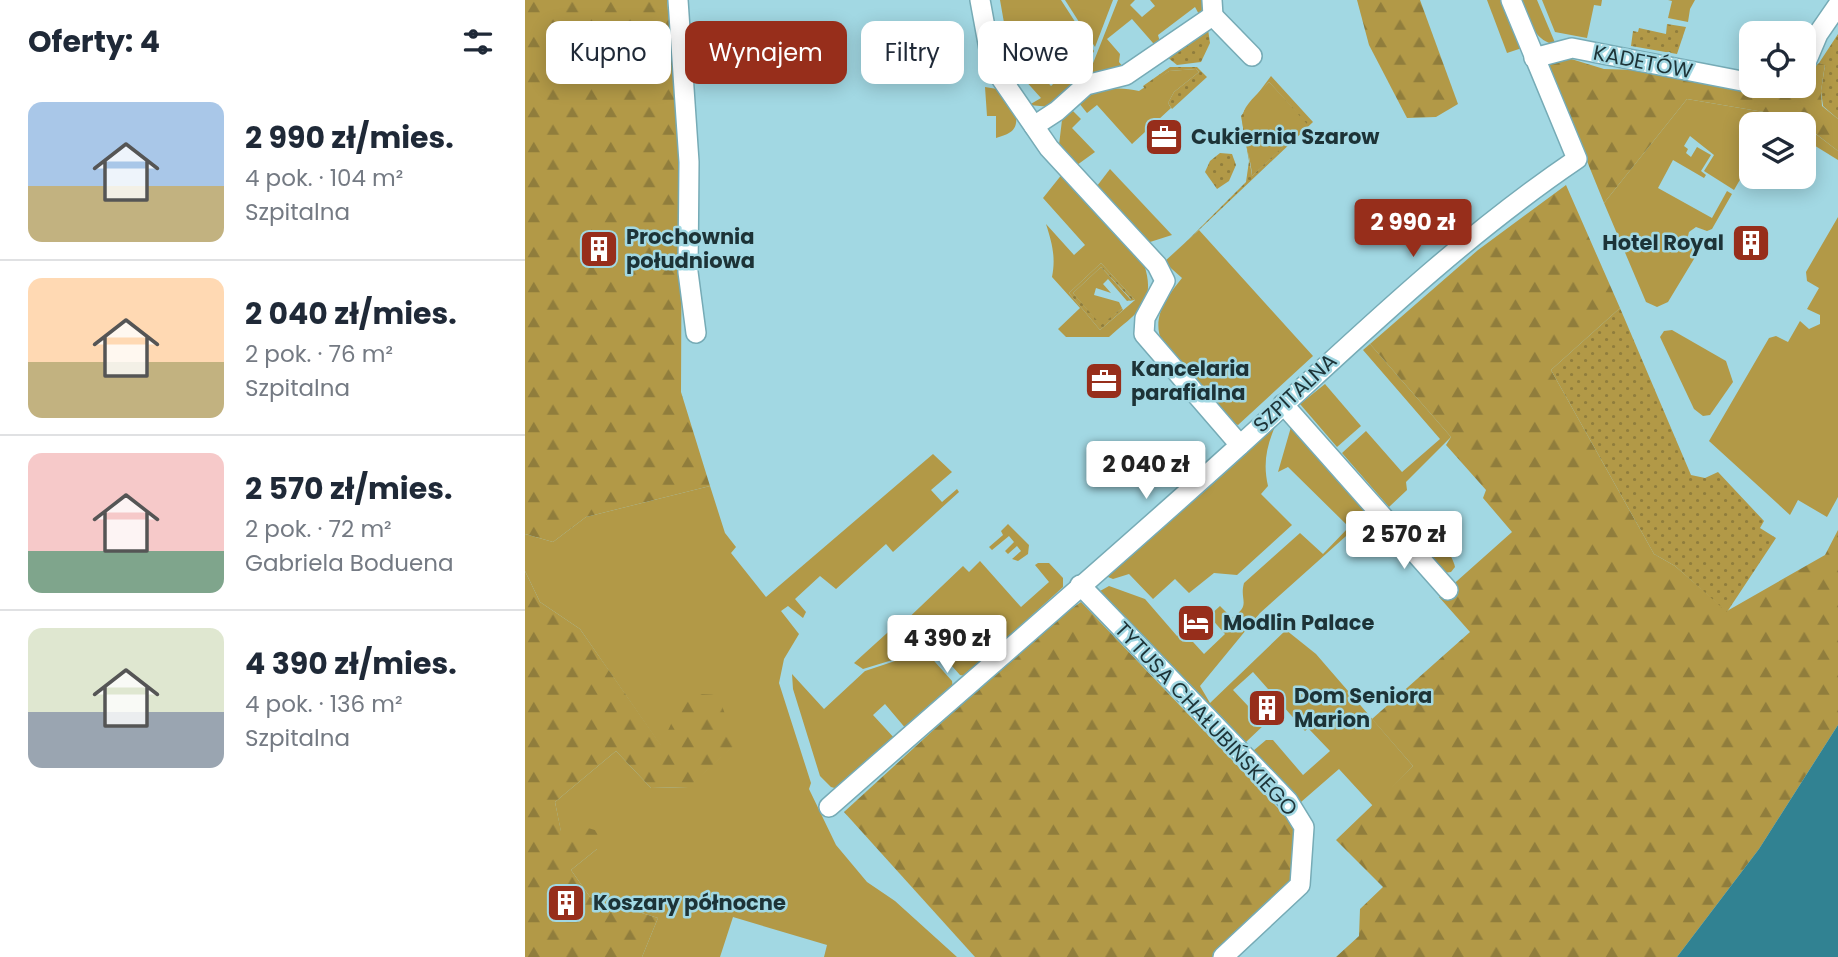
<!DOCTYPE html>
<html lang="pl">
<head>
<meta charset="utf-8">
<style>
  :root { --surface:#fff; --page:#f2f2f3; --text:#1f2937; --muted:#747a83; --line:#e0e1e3; --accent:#972e1b }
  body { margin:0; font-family:Poppins,sans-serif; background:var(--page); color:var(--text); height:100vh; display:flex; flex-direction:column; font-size:26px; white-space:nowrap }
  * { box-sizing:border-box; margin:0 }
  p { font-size:23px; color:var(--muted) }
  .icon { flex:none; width:38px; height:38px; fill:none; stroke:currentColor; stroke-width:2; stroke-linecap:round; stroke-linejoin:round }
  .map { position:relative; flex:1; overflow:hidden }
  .sheet { display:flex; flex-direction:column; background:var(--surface); width:525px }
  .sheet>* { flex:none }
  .top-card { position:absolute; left:21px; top:21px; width:665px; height:63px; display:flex; gap:14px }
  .tools { position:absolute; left:1214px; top:21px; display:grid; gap:14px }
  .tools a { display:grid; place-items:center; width:77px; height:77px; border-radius:14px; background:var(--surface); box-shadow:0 4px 18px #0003; font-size:35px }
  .price { position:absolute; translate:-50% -60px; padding:0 16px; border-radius:7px; background:#fff; color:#222; font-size:23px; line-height:46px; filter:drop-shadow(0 2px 4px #0008) }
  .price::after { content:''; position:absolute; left:50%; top:42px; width:21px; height:16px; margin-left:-10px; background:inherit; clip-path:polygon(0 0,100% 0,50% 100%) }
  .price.selected { background:var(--accent); color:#fff }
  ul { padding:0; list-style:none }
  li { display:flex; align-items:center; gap:21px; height:175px; padding:0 28px }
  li+li { border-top:2px solid var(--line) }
  li span { display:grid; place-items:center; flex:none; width:196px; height:140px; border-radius:14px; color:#555 }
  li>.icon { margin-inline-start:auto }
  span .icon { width:84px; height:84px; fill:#fffc; stroke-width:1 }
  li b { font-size:30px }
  h2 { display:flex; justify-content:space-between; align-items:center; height:84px; padding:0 28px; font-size:30px }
  .chip { padding:0 24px; border-radius:14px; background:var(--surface); box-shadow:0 4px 18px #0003; font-size:24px; line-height:63px }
  .chip.selected { background:var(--accent); color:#fff }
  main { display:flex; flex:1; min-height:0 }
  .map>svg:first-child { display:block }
  .grass { fill:#b29947; fill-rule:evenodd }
  .forest { fill:url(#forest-firs) }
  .garden { fill:url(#garden-dots); fill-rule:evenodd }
  .water { fill:#318292 }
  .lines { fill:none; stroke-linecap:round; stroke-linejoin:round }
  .street-casing { stroke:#76abb6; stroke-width:22 }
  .street { stroke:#fff; stroke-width:19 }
  .labels { text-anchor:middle; stroke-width:5; stroke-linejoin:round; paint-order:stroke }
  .street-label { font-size:21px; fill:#1d3337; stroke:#a2d8e3 }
  .poi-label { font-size:21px; font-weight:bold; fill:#1d3337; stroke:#a2d8e3; text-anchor:start }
</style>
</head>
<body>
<main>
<section class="sheet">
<h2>Oferty: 4<svg class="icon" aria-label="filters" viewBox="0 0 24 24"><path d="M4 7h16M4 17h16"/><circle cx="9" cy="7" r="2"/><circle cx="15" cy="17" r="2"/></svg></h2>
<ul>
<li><span style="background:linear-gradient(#a9c7e8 60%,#c2b280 0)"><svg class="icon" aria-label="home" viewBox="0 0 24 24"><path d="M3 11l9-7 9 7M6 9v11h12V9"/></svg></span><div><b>2 990 zł/mies.</b><p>4 pok. · 104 m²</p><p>Szpitalna</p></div></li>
<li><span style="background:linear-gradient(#ffd9b3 60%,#c2b280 0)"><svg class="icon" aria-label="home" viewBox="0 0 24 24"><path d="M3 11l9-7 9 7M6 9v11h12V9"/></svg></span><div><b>2 040 zł/mies.</b><p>2 pok. · 76 m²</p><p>Szpitalna</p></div></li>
<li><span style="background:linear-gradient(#f6c9c9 70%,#7fa58c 0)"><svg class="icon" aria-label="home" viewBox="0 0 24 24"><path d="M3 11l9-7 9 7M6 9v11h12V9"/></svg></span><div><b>2 570 zł/mies.</b><p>2 pok. · 72 m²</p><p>Gabriela Boduena</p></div></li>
<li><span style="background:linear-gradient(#dfe7d0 60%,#9aa5b1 0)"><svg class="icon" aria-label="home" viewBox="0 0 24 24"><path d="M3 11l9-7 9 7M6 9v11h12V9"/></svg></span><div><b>4 390 zł/mies.</b><p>4 pok. · 136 m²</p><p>Szpitalna</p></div></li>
</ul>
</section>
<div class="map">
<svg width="1313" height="957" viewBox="0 0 1313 957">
  <defs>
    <pattern id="forest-firs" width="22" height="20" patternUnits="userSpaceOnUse" patternTransform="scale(1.75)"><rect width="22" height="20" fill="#b29947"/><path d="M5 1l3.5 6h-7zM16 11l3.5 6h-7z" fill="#907d3c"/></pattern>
    <pattern id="garden-dots" width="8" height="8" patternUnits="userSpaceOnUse" patternTransform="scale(1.75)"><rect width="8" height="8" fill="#b29947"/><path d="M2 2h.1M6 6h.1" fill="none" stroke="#907d3c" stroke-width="1.8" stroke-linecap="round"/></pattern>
  </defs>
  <rect width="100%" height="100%" fill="#a2d8e3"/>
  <g class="grass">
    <polygon points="475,0 536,0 569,51 556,78 543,64 555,52 527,23 512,36 515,40 498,56 526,86 541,72 553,86 526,107 504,105 516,98 488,67 479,45 470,49 468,38 481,34"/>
    <polygon points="540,0 588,0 570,47"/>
    <polygon points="593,0 610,0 605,5 617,17 630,6 625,0 681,0 676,18 670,7 633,35 636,46 628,43 607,19 582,39 595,54 594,62 598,67 561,81"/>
    <polygon points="962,0 978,0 997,48 982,53"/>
    <path d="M 996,0 L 1012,0 L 1031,45 C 1008,41 1004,19 996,0 Z"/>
    <polygon points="1017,0 1077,0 1076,6 1069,5 1062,38 1030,32"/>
    <polygon points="1143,0 1170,0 1165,9 1163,22 1143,18 1147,1"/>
    <path d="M 671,69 L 674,72 L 649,92 L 643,103 L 646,108 L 607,144 L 572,105 L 562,113 L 554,103 C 571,88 592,86 614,91 L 644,71 Z"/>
    <path d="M 744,82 L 783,124 L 727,176 C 727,159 713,125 719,111 C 723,101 737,90 744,82 Z"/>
    <path d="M 460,87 L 472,89 L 491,116 C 493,131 484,134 471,138 L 471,116 L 462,116 Z"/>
    <polygon points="1162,99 1269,117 1278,124 1227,124 1227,159 1209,190 1179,171 1189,155 1165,136 1159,146 1163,149 1161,153 1166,157 1172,147 1186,155 1176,171 1181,175 1179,178 1148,160 1133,188 1187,218 1202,191 1207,194 1187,229 1182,231 1171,227 1164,232 1162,240 1172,254 1143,302 1132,307 1121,302 1079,203"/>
    <polygon points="547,110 556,119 547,128 570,152 552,165 534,145 537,120"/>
    <polygon points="1279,125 1313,151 1313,160 1279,139"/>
    <polygon points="585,169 647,235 625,242 572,186"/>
    <path d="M 538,173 L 619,264 C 632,304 612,312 584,337 L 541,337 L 533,329 L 555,308 L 527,277 C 531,257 527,243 521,224 L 549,255 L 560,245 L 518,198 ZM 576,263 L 610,300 L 575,330 L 544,293 Z"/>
    <polygon points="1313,217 1313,497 1302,517 1273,500 1265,515 1184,441 1244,338 1251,336 1263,342 1275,321 1284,329 1295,324 1295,315 1282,309 1294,288 1282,281 1281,272"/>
    <path d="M 674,230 L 788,356 L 713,425 L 700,419 L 637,342 C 626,317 642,297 657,278 L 639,262 Z"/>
    <polygon points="576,267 606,300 602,301 583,279 578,284 586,293 571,288 569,295 594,302 597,308 576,326 548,293"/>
    <polygon points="1147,330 1201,361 1208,382 1185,415 1178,416 1169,409 1135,337 1139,331"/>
    <polygon points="845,344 926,437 881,482 882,490 864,507 817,453 841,431 877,472 915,439 838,350"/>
    <polygon points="800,384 836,426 812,447 775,404"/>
    <path d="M 754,417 C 743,442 737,460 743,486 L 736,494 L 767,525 L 712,575 L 689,573 L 664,593 L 650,579 L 628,599 L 604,574 L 588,579 L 583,577 L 582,573 Z"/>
    <path d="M 766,427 L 868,541 L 851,533 L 839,520 L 735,613 L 675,686 L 685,703 L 761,630 L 791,654 L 888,766 L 848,806 L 814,769 L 776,802 L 728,751 L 741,740 L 748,740 L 778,775 L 805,751 L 783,728 L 780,731 L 728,672 L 708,690 L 740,724 L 721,742 L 575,591 L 584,586 L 620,599 L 652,636 L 658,631 L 679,654 L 700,634 L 684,616 L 695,606 L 707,618 C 727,604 714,601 719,583 L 775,533 L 798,554 L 824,527 L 763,467 L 753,472 Z"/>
    <polygon points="408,454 427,472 406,490 417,502 432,489 434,492 368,552 361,544 311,589 295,576 270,599 281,612 278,618 263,606 256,611 274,634 259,659 254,683 286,783 284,789 311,845 342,882 370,901 432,957 299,957 302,945 208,917 195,957 117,957 133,918 65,897 46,870 72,849 36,832 30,802 91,751 126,788 163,787 210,744 136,746 55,629 15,602 0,571 0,534 28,542 61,517 185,486 200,533 211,547 206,553 241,597"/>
    <polygon points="483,524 504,545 503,554 493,561 487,559 496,551 492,546 483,554 480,551 489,542 484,536 467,550 464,547 478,535 476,531"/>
    <path d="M 896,529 C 910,532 927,553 930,567 L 926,572 L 919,573 L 889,539 Z"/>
    <polygon points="455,561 496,607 524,582 510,565 513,563 524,563 538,578 538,587 440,676 435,675 418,656 419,647 428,636 423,629 407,639 398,634 374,658 338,669 329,663 372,624 374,627 438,566 444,572"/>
    <polygon points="394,644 427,681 428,689 382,730 360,704 348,715 371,740 313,789 306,787 295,776 268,689 267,674 299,709 340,671 376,659"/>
  </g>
  <g class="forest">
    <polygon points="0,0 142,0 157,159 156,392 185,486 61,517 28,542 0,534"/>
    <polygon points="832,0 895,0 933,104 911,117 882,118 844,45"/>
    <polygon points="1043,58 1079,69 1111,70 1235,90 1279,86 1279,75 1294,63 1300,64 1296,91 1297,106 1313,119 1313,151 1269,117 1162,99 1079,203 1025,70 1024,60"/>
    <polygon points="1041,185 1095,308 1026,370 1129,554 1150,566 1202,611 1300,555 1313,530 1313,725 1234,849 1152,957 811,957 834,936 835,909 858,887 811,840 888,766 847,719 945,632 914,597 987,532 958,498 961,490 921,445 926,437 845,344 953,250"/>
    <polygon points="0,571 15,602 55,629 136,745 161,693 193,695 211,744 164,787 126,788 91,751 30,802 36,831 50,824 73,831 72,849 46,870 65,897 133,918 117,957 0,957"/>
    <polygon points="556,602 771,827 765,889 688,957 450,957 319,812 523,625"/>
  </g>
  <g class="garden">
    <polygon points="1142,24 1161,27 1152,54 1106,46 1108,31 1113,32 1114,28 1141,34"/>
    <polygon points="683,29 685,43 676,62 652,65 642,57"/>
    <polygon points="1313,34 1313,119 1298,106 1296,91 1300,65 1294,63"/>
    <polygon points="645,67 672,67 682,77 647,109 643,103 649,92 674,72 671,69 644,71 620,89 618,86"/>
    <path d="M 746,76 L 788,122 L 658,245 L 721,182 L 724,161 L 716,116 ZM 744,82 L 782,124 L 727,176 L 719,127 L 719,111 Z"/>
    <polygon points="695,153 707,154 711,165 704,181 692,189 680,172 685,161"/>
    <polygon points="576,263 610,300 604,301 606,299 576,267 548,293 576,325 597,308 598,310 575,330 544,293"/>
    <polygon points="1095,308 1166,475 1180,478 1193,472 1239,521 1235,528 1251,538 1202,612 1150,566 1129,554 1026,370"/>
  </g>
  <polygon class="water" points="1313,725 1313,957 1152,957 1234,849"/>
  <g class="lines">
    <g class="street-casing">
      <g id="street">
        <polyline points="153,0 164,162 163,272 171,333"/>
        <polyline points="455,0 467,65 524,148 632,265 640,281 620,318 619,334 715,445"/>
        <polyline points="688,16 727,56"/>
        <polyline points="1009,58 1047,48 1227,83"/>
        <polyline points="1279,67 1293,34 1313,5"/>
        <polyline points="509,126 532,111 561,85 601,75 683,19 688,16 687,0"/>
        <polyline points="758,404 923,590"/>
        <polyline points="555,585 763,801 779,827 775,885 698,957"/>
        <path d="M 304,807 C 440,687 578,569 713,447 C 823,347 928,243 1052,159 L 986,0"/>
      </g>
    </g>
    <use href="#street" class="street"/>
  </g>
  <defs>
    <g id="office-square" transform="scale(2.0125)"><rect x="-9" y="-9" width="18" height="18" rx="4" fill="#972e1b" stroke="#a2d8e3"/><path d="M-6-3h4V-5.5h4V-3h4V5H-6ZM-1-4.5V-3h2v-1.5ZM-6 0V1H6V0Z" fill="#fff"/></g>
    <g id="building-square" transform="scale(2.0125)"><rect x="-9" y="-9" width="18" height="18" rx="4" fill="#972e1b" stroke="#a2d8e3"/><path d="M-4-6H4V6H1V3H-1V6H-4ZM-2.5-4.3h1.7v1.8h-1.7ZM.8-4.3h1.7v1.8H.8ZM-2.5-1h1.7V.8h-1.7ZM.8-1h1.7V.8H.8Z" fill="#fff"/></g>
    <g id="hotel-square" transform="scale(2.0125)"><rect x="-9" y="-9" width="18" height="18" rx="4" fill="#972e1b" stroke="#a2d8e3"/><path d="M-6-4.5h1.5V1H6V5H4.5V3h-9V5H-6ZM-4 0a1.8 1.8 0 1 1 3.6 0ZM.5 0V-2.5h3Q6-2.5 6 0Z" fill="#fff"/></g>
  </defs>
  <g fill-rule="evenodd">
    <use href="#office-square" x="639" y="137"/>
    <use href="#building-square" x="1226" y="243"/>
    <use href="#building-square" x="74" y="249"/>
    <use href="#office-square" x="579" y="381"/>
    <use href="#hotel-square" x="671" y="623"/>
    <use href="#building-square" x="742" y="708"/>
    <use href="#building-square" x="41" y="903"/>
  </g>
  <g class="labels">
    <g class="street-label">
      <text transform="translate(1118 62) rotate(11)" y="7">KADETÓW</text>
      <text transform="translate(770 393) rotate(-43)" y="7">SZPITALNA</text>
      <text transform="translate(681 719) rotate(47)" y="7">TYTUSA CHAŁUBIŃSKIEGO</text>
    </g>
    <g class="poi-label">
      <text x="666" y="144">Cukiernia Szarow</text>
      <text x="101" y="244">Prochownia<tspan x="101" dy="24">południowa</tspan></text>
      <text x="1199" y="250" text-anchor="end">Hotel Royal</text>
      <text x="606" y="376">Kancelaria<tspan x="606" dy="24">parafialna</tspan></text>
      <text x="698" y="630">Modlin Palace</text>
      <text x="769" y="703">Dom Seniora<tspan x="769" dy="24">Marion</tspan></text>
      <text x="68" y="910">Koszary północne</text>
    </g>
  </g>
</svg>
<div class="tools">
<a><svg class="icon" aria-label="locate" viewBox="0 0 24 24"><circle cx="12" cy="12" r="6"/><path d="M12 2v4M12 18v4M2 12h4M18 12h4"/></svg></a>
<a><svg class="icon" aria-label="layers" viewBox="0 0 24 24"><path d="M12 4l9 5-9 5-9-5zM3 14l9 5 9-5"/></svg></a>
</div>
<b class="price selected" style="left:888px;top:259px">2 990 zł</b>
<b class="price" style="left:621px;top:501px">2 040 zł</b>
<b class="price" style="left:879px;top:571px">2 570 zł</b>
<b class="price" style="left:422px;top:675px">4 390 zł</b>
<div class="top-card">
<a class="chip">Kupno</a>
<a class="chip selected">Wynajem</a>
<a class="chip">Filtry</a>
<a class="chip">Nowe</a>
</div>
</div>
</main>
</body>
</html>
